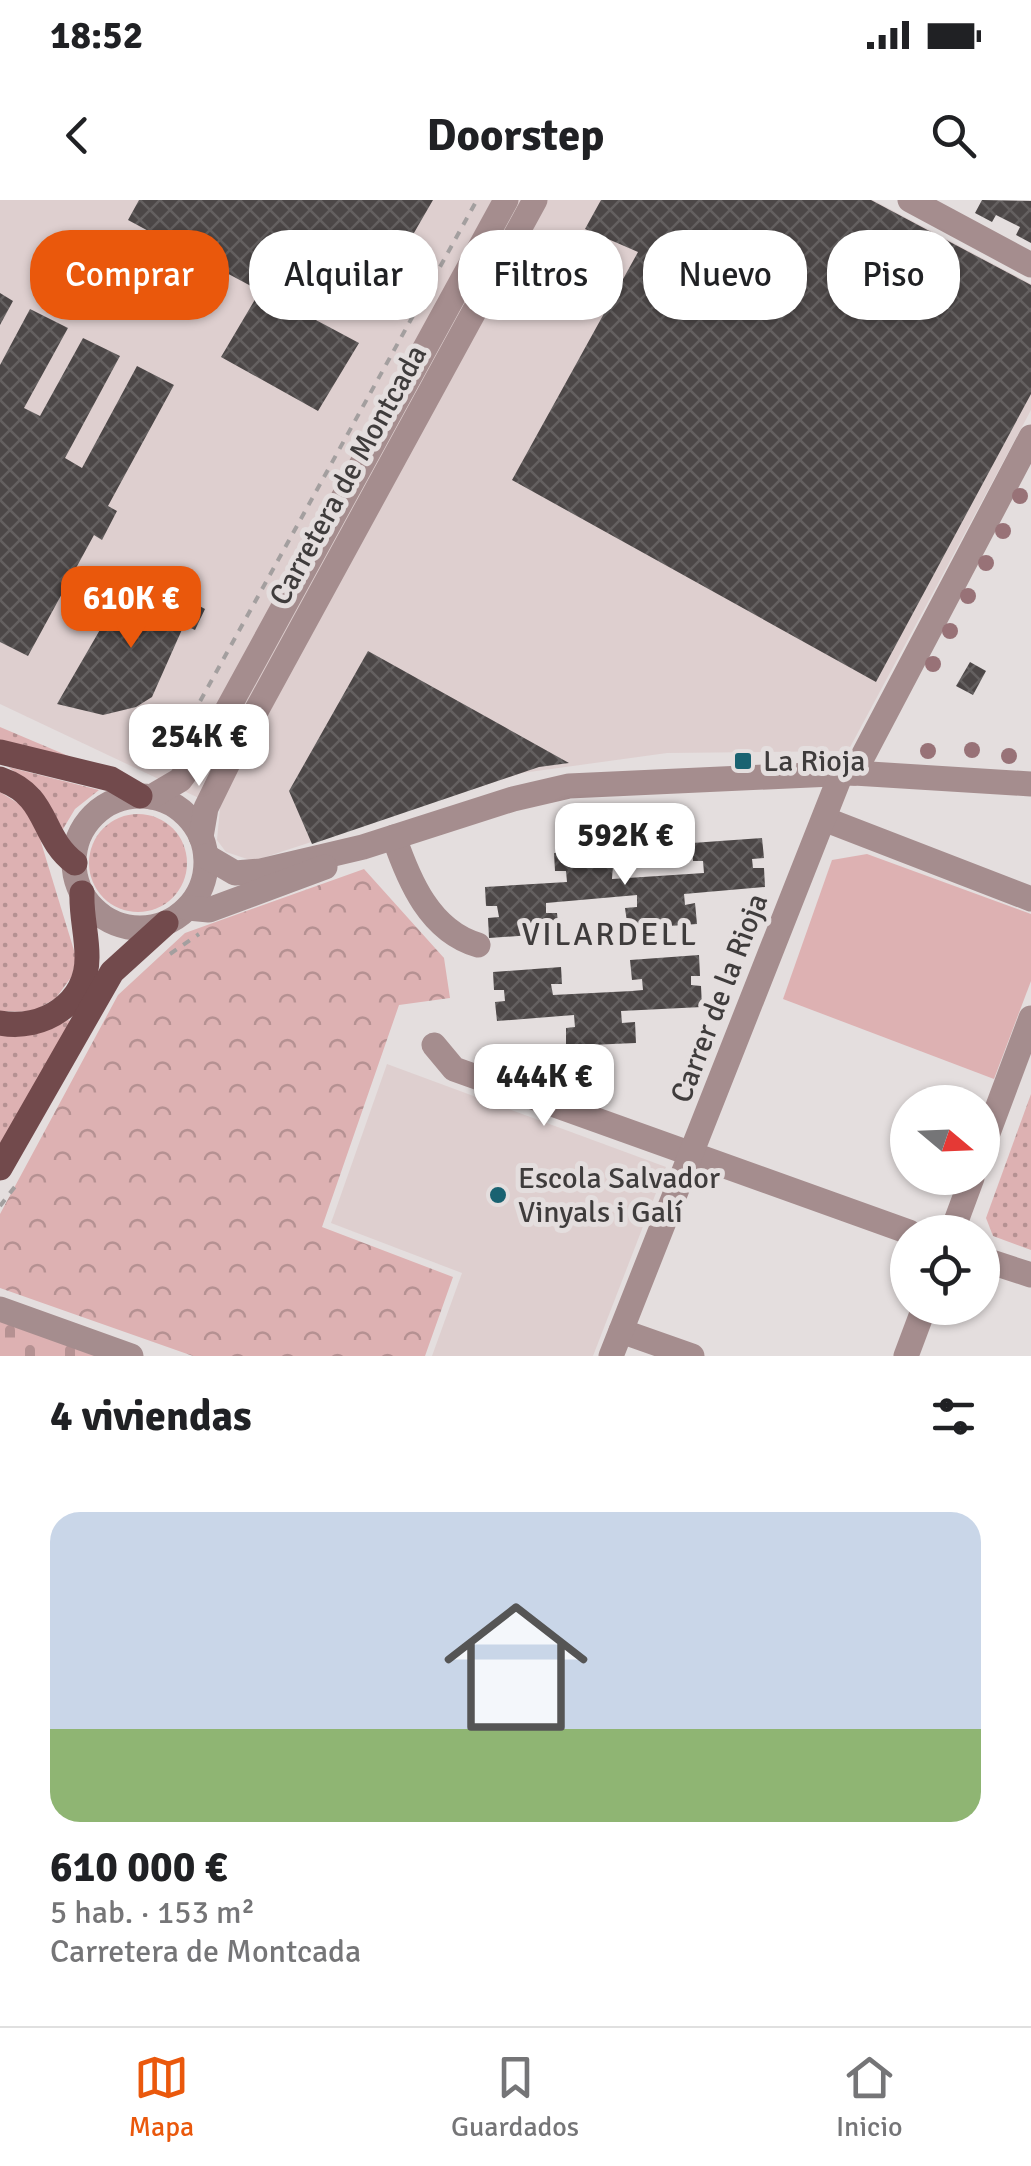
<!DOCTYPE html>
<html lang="es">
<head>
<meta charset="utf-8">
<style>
  :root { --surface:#fff; --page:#f6f6f6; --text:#202124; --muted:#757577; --line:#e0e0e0; --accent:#ea580c }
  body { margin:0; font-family:Signika,sans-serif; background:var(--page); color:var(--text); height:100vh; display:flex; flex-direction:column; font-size:38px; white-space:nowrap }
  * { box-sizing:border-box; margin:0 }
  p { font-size:32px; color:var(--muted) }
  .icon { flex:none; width:55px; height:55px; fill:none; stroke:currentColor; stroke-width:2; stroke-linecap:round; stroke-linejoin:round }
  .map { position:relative; height:1156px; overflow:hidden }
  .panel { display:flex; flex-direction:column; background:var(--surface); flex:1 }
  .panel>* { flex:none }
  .banner { position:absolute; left:30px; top:30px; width:972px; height:90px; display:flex; gap:20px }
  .needle { width:65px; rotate:109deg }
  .buttons { position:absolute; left:890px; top:885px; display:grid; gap:20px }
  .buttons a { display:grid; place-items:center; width:110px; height:110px; border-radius:50%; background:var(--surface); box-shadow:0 2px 8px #0004; font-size:50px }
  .price { position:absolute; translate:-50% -85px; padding:0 22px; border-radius:20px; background:#fff; color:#222; font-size:32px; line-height:65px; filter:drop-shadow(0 2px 5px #0008) }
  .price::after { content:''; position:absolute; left:50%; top:60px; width:30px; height:22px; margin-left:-15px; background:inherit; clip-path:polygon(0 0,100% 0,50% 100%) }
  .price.on { background:var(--accent); color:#fff }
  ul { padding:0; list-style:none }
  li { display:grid; align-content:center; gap:20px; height:530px; padding:0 50px }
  li span { display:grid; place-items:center; height:310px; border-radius:30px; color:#555 }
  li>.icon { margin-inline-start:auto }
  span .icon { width:180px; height:180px; fill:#fffc; stroke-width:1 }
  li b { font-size:42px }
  h2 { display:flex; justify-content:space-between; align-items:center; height:120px; padding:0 50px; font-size:42px }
  .tag { padding:0 35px; border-radius:40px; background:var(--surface); box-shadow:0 2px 8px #0004; font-size:35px; line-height:90px }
  .tag.on { background:var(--accent); color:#fff }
  .status { display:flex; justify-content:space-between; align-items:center; height:70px; padding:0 50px; background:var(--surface); direction:ltr }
  .status svg { height:28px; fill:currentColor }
  header { display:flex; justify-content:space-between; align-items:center; height:130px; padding:0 50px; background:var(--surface); font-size:45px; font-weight:700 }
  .tabs { display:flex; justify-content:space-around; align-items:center; height:140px; border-top:2px solid var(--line); background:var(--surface); font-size:28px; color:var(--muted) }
  .tabs a { display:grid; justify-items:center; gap:5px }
  .tabs .on { color:var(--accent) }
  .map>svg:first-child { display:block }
  .built { fill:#decfcf }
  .grass { fill:url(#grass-dots) }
  .forest { fill:url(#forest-crowns) }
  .cemetery { fill:url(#cemetery-stones) }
  .pitch { fill:#ddb1b2 }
  .building { fill:url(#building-cross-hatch) }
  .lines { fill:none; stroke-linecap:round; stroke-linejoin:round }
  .path { stroke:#a39f9f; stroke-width:4; stroke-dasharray:8 8; stroke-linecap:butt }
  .minor { stroke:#a58d8e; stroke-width:25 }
  .major { stroke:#724a4c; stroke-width:25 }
  .tree { fill:#987277 }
  .poi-dot { fill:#196271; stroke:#e4dede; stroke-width:4 }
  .labels { text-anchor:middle; stroke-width:10; stroke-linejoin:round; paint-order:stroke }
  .street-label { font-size:30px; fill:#3f3c3c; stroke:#e4dede }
  .poi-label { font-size:30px; fill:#3f3c3c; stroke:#e4dede; text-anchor:start }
  .neighbourhood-label { font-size:32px; letter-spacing:2.5px; fill:#3f3c3c; stroke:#e4dede }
</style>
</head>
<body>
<div class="status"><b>18:52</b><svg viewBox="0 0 49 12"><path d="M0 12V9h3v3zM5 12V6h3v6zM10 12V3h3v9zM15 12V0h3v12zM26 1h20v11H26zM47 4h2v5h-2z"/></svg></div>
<header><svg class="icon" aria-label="back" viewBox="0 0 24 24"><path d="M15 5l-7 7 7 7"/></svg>Doorstep<svg class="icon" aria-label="search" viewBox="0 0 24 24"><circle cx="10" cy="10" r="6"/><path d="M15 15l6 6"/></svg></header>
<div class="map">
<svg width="1031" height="1156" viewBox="0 0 1031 1156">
  <defs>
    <pattern id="grass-dots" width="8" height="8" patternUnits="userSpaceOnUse" patternTransform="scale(2.5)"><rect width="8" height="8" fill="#ddb1b2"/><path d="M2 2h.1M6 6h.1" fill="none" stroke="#b59192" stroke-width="1.8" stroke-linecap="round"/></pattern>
    <pattern id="forest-crowns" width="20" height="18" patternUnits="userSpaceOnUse" patternTransform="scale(2.5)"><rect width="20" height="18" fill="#ddb1b2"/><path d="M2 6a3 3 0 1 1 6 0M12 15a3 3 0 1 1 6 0" fill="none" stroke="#b59192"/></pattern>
    <pattern id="cemetery-stones" width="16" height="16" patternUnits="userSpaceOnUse" patternTransform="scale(2.5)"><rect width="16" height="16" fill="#ddb1b2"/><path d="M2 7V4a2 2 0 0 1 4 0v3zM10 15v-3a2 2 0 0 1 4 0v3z" fill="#b59192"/></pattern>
    <pattern id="building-cross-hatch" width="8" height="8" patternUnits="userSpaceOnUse" patternTransform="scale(2.5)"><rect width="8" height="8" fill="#4c4747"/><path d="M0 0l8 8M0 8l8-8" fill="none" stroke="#646060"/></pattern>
  </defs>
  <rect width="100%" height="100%" fill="#e4dede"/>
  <g class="built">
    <polygon points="0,0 873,0 1031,84 1031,210 848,551 667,553 522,573 253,661 226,652 217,640 220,608 0,504"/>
    <polygon points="387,864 666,967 593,1156 432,1156 462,1073 331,1023"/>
  </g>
  <g class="grass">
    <polygon points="0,527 92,566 0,544"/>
    <polygon points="8,567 99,590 75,609 63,629 39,589"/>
    <polygon points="0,592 24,607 37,629 76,757 72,776 56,798 32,812 0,811"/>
    <circle cx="138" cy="663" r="49"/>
    <polygon points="68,820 71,821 0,952 0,834 32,835"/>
    <polygon points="1031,894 1031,1050 993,1036 986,1018"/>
  </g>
  <polygon class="forest" points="364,669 444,758 450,798 399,805 322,1027 453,1077 425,1156 193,1156 0,1088 0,1014 118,795 185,733"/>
  <polygon class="cemetery" points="0,1118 107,1156 0,1156"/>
  <polygon class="pitch" points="867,654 1031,714 1031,781 994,879 783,799 832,660"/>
  <g class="building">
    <polygon points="139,0 433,0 392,71 339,41 299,111 359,143 318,211 221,157 260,91 128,20"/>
    <polygon points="601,0 871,0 1031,85 1031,194 876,482 512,280 638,52 585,29"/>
    <polygon points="982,0 1031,1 1031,43 1016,35 1020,27 996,15 992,22 975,13"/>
    <polygon points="0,93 13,101 0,125"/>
    <polygon points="30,109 68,128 24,208 40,216 83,138 120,156 65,258 82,268 137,166 174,185 108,306 117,311 102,340 94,335 28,456 0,442 0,165"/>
    <polygon points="146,377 205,409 195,430 184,425 152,497 136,507 103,515 57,504 123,390 136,396"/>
    <polygon points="368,451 569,563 539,567 312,644 289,591"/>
    <polygon points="970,462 986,471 973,495 956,486"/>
    <polygon points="762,638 764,658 752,659 753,668 764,668 765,687 684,694 685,705 695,703 697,724 628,729 625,708 637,707 637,695 546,703 546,713 557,713 559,733 489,738 488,718 499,717 497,706 486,706 485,687 567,682 566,671 555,671 554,653 623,648 623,665 613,665 612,679 704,673 703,661 693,661 692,643"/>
    <polygon points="699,755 700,776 691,776 691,785 701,786 702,807 621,811 622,823 635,822 636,843 566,846 566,828 575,827 574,815 497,821 495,802 505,801 504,790 494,790 493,772 561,767 562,784 551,784 553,795 632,791 643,790 642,779 632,780 630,760"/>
  </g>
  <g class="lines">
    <g class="path">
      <polyline points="177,543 477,0"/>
      <polyline points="170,754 199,734"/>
      <polyline points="0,1006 17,984"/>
    </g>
    <g class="minor">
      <polyline points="910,0 1031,65"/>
      <polyline points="854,573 1031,237"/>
      <circle cx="140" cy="662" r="66"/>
      <polyline points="151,597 180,580 214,534 506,0"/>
      <polyline points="824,619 1031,699"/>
      <polyline points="201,637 206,608 230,559 535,0"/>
      <path d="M 394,637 C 409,681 430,731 478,745"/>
      <polyline points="206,656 235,673 261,671 363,647 513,599 569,586 854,573 1031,584"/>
      <polyline points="188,708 209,710 325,667"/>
      <polyline points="434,845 454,869 909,1032"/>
      <polyline points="982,949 1031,818"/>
      <polyline points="952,1032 972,978"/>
      <polyline points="982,1059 1031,1075"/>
      <polyline points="0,1109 131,1156"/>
      <polyline points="621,1131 692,1156"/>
      <polyline points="611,1156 841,574"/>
      <polyline points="906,1156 924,1108"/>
    </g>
    <g class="major">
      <polyline points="0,552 111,579 140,596"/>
      <path d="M 0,579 C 50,596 39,636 75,663"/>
      <path d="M 0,823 C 43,831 88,803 87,756 C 87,734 81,715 82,693"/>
      <polyline points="0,968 112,772 166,723"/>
    </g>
  </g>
  <g class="tree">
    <circle cx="1020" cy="296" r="8"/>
    <circle cx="1003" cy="331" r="8"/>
    <circle cx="986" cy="363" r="8"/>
    <circle cx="968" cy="396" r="8"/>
    <circle cx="950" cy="431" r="8"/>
    <circle cx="933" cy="464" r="8"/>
    <circle cx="972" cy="550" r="8"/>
    <circle cx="928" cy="551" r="8"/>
    <circle cx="1009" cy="556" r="8"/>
  </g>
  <g class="poi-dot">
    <rect x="733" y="551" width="20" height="20" rx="5"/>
    <circle cx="498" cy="995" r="10"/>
  </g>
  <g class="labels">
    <g class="street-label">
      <text transform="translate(348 275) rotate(-61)" y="10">Carretera de Montcada</text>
      <text transform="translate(719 798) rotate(-69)" y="10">Carrer de la Rioja</text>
    </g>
    <g class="poi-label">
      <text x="763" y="571">La Rioja</text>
      <text x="518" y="988">Escola Salvador<tspan x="518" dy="34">Vinyals i Galí</tspan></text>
    </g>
    <g class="neighbourhood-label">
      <text x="610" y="745">VILARDELL</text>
    </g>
  </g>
</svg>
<div class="buttons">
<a><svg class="needle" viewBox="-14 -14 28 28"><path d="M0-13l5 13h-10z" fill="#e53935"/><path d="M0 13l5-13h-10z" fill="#757577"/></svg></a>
<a><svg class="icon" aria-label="locate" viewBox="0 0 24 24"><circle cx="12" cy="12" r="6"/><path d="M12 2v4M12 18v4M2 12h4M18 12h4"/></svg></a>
</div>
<b class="price on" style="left:131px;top:451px">610K €</b>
<b class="price" style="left:199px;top:589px">254K €</b>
<b class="price" style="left:625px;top:688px">592K €</b>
<b class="price" style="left:544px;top:929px">444K €</b>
<div class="banner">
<a class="tag on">Comprar</a>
<a class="tag">Alquilar</a>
<a class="tag">Filtros</a>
<a class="tag">Nuevo</a>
<a class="tag">Piso</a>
</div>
</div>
<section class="panel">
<h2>4 viviendas<svg class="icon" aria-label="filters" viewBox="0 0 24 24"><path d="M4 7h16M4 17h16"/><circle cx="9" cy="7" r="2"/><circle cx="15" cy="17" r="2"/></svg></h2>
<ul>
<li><span style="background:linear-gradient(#c9d6e8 70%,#8fb573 0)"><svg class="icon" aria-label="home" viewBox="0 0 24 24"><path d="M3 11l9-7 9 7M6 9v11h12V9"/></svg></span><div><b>610 000 €</b><p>5 hab. · 153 m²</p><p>Carretera de Montcada</p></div></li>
</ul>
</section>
<nav class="tabs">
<a class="on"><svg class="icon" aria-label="map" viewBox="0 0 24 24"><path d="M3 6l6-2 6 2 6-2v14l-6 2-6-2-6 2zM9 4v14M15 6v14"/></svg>Mapa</a>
<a><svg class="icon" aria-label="saved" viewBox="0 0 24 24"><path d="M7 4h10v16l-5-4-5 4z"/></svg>Guardados</a>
<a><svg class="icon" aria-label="home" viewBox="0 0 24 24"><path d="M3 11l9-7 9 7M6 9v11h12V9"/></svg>Inicio</a>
</nav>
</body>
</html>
